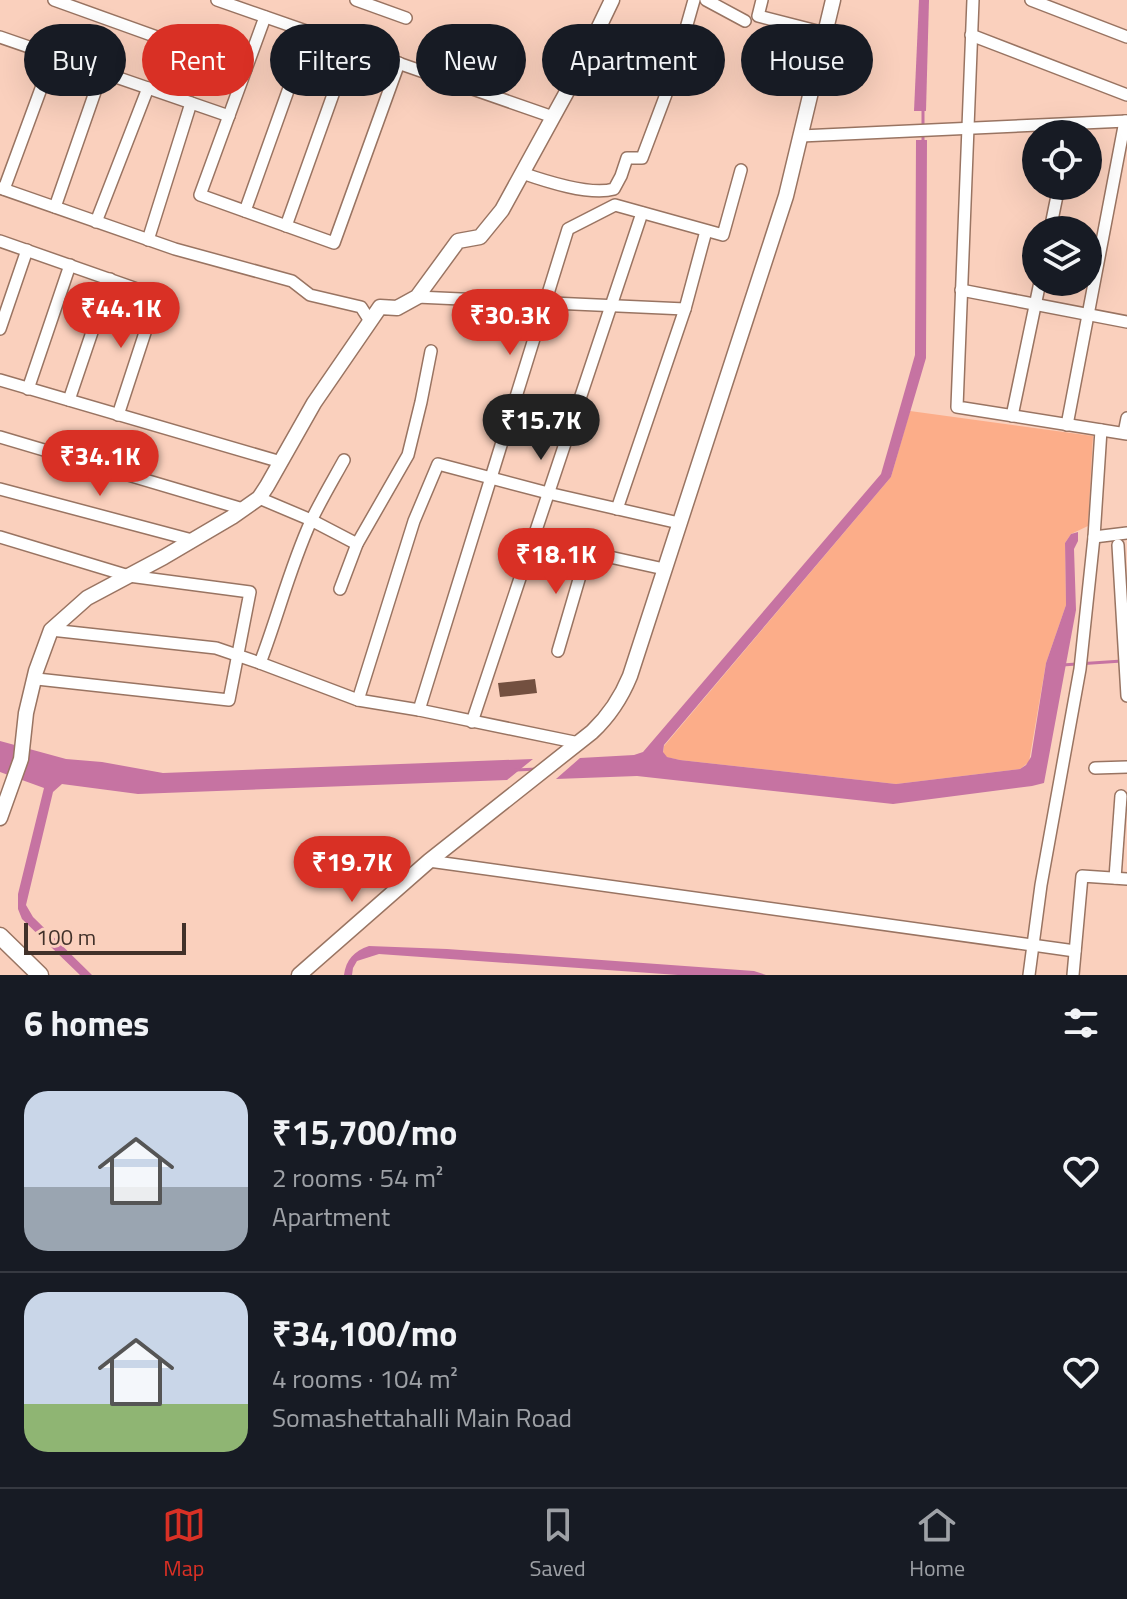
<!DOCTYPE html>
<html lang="en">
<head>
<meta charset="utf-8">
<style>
  :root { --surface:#171b24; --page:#20242c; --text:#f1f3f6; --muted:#9ea1a6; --line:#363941; --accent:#d93025 }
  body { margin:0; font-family:"Titillium Web",sans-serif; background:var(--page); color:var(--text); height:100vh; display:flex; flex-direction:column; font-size:30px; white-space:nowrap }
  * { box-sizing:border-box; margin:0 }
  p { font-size:26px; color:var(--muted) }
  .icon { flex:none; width:44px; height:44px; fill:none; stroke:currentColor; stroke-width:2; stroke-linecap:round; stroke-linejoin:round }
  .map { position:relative; height:975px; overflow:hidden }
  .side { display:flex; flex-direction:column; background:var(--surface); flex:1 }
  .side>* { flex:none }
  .guide { position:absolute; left:24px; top:24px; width:1080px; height:72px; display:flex; gap:16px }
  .fabs { position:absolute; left:1022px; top:120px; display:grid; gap:16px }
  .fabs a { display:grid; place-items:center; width:80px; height:80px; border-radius:50%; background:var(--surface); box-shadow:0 8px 32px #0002; font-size:40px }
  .scale { position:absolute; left:24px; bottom:20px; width:162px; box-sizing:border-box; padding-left:8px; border:4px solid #41312a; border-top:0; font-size:22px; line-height:28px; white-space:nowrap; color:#41312a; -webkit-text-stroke:6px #fad0bd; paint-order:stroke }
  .price { position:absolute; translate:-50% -68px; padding:0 18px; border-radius:28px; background:var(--accent); color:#fff; font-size:26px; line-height:52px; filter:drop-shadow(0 2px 4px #0008) }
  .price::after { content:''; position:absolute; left:50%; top:48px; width:24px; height:18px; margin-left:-12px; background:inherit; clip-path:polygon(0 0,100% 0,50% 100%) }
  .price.current { background:#222; color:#fff }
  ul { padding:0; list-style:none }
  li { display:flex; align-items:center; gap:24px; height:200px; padding:0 24px }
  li+li { border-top:2px solid var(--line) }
  li span { display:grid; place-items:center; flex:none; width:224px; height:160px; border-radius:24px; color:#555 }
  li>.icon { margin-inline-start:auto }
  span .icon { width:96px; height:96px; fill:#fffc; stroke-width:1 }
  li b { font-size:34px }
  h2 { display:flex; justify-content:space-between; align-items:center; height:96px; padding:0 24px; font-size:34px }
  .pill { padding:0 28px; border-radius:36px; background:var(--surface); box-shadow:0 8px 32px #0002; font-size:28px; line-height:72px }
  .pill.current { background:var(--accent); color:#fff }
  .tab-bar { display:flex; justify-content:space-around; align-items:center; height:112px; border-top:2px solid var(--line); background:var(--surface); font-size:22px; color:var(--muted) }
  .tab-bar a { display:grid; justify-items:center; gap:4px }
  .tab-bar .current { color:var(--accent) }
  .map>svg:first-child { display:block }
  .green { fill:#fcad89 }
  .water { fill:#c673a2 }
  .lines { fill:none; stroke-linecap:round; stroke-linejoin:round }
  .stream { stroke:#c673a2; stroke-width:3 }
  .building { fill:#735040 }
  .minor-casing { stroke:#997462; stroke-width:14 }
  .tertiary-casing { stroke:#997462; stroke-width:17 }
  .secondary-casing { stroke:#997462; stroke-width:19 }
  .minor { stroke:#fff; stroke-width:11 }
  .tertiary { stroke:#fff; stroke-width:14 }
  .secondary { stroke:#fff; stroke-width:16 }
</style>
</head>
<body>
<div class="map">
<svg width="1127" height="975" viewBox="0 0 1127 975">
  <rect width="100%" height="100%" fill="#fad0bd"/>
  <polygon class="green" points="910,411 1093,436 1088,526 1071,534 1065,543 1066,605 1046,663 1029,762 1020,769 896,784 680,760 666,757 663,753 664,746 891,477"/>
  <g class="water">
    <polygon points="919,0 929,0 926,111 914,111"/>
    <polygon points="916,140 927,140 926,358 891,477 664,745 663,752 667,757 680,760 896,784 1020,769 1026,765 1031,757 1046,663 1066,605 1065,543 1071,534 1078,532 1078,541 1074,549 1076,610 1044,783 1032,786 893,804 637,776 556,779 580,758 634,755 643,752 881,474 915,355"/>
    <polygon points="0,741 66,759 102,762 163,773 533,759 507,780 138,794 62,784 53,792 26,905 33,917 92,975 80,975 22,919 18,909 18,894 44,788 0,772"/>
    <path d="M 369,946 L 447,949 L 754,971 L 766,975 L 678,975 L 379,954 L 357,961 L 353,968 L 352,975 L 344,975 C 346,960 354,951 369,946 Z"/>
  </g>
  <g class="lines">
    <g class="stream">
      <polyline points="923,140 923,108"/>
      <polyline points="1062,665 1122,661"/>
      <polyline points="516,770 537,769"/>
    </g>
  </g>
  <polygon class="building" points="535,679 537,693 500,697 498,683"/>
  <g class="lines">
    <g class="minor-casing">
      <g id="minor">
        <polyline points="54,0 246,69"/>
        <polyline points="217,0 553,117"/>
        <polyline points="356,0 406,18"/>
        <polyline points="706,0 745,21"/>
        <polyline points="762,0 758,16 825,33"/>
        <polyline points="973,0 957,407 1127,434"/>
        <polyline points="1031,0 1127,37"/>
        <polyline points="265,17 200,195 334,243 399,63"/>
        <polyline points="971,35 1127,95"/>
        <polyline points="0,37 229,116"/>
        <polyline points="584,58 671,81"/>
        <polyline points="801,136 1127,121"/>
        <path d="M 522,173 C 545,181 590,196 614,189 L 621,176 L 627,158 L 642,158 L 671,81 L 694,0"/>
        <polyline points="0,188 175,249 292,281 310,295 361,307 370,321"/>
        <polyline points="4,189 53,56"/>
        <polyline points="55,207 102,72"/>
        <polyline points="245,211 309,32"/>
        <polyline points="96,222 148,88"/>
        <polyline points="286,226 350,47"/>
        <polyline points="1050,230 1059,186"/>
        <polyline points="148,240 191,103"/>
        <polyline points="0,241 157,296 118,415"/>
        <polyline points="961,290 1127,322"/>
        <polyline points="417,297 685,309"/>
        <polyline points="0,329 27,250"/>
        <polyline points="0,380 281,462"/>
        <polyline points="28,389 70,265"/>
        <polyline points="69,400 110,279"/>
        <polyline points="1012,416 1040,282"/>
        <polyline points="1067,425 1125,121"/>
        <polyline points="1124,433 1127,418"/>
        <polyline points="0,437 243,509"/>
        <polyline points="0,489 192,540"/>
        <polyline points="259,498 311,520 357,544"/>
        <polyline points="617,509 685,309 706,231"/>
        <polyline points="0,537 129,576 250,592 229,700 37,679"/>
        <polyline points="1094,537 1127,533"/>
        <polyline points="533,540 664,569"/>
        <polyline points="1118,545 1127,696"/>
        <polyline points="340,589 357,544 408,455 421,402 431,351"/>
        <polyline points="51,630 216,648 260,663 358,700 419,710 579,743"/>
        <polyline points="558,651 587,552"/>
        <path d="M 260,663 C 278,616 290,567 311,521 C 321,500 333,480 344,460"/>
        <polyline points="358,700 414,521 438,464 548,493 679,523"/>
        <polyline points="419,710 568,229 615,205 723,235 741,170"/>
        <polyline points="472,722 642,213"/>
        <polyline points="1095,768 1127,767"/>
        <polyline points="429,861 1075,951"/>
        <polyline points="1115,878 1121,796"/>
        <polyline points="1029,975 1041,885 1080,669 1094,537 1101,430"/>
        <polyline points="1073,975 1082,876 1127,879"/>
      </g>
    </g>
    <g class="tertiary-casing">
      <g id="tertiary">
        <polyline points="0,818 21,759 26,713 36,671 51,630 87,598 164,557 232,517 259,498 267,486 314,403 380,307 397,308 417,297 458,241 480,237 502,210 575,77 612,0"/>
        <path d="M 299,975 L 429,861 L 592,732 C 609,716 621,698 630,676 L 786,196 L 833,0"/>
      </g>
    </g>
    <g class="secondary-casing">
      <polyline id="secondary" points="0,936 40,975"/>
    </g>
    <use href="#minor" class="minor"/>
    <use href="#tertiary" class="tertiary"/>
    <use href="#secondary" class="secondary"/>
  </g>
</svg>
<div class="fabs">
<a><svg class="icon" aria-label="locate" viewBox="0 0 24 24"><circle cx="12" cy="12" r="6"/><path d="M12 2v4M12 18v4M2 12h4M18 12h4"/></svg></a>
<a><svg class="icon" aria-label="layers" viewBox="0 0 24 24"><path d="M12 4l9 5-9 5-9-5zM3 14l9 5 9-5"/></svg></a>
</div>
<div class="scale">100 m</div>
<b class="price" style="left:121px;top:350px">₹44.1K</b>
<b class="price" style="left:510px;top:357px">₹30.3K</b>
<b class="price current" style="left:541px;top:462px">₹15.7K</b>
<b class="price" style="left:100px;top:498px">₹34.1K</b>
<b class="price" style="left:556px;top:596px">₹18.1K</b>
<b class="price" style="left:352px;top:904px">₹19.7K</b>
<div class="guide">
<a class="pill">Buy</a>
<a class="pill current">Rent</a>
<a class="pill">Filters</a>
<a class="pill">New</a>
<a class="pill">Apartment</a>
<a class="pill">House</a>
</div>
</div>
<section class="side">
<h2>6 homes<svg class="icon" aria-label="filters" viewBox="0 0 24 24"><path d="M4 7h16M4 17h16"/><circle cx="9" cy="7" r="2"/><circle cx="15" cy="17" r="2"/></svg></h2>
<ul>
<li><span style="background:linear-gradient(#c9d6e8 60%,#9aa5b1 0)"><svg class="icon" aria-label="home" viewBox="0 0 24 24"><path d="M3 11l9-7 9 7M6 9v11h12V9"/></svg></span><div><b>₹15,700/mo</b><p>2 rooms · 54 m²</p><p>Apartment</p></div><svg class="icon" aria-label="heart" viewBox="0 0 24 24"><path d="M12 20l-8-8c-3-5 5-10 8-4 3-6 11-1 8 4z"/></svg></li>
<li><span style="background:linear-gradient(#c9d6e8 70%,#8fb573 0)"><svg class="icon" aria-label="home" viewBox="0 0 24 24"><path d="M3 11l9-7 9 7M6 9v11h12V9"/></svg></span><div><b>₹34,100/mo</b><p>4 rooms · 104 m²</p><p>Somashettahalli Main Road</p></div><svg class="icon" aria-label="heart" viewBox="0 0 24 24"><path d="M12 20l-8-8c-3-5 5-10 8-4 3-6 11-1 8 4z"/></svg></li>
</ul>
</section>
<nav class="tab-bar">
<a class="current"><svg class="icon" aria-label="map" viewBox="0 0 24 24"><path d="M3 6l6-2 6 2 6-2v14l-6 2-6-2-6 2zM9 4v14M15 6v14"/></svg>Map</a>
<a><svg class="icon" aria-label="saved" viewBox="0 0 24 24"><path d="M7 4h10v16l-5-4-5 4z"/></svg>Saved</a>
<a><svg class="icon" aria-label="home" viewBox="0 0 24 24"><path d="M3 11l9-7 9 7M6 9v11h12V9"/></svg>Home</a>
</nav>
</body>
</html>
